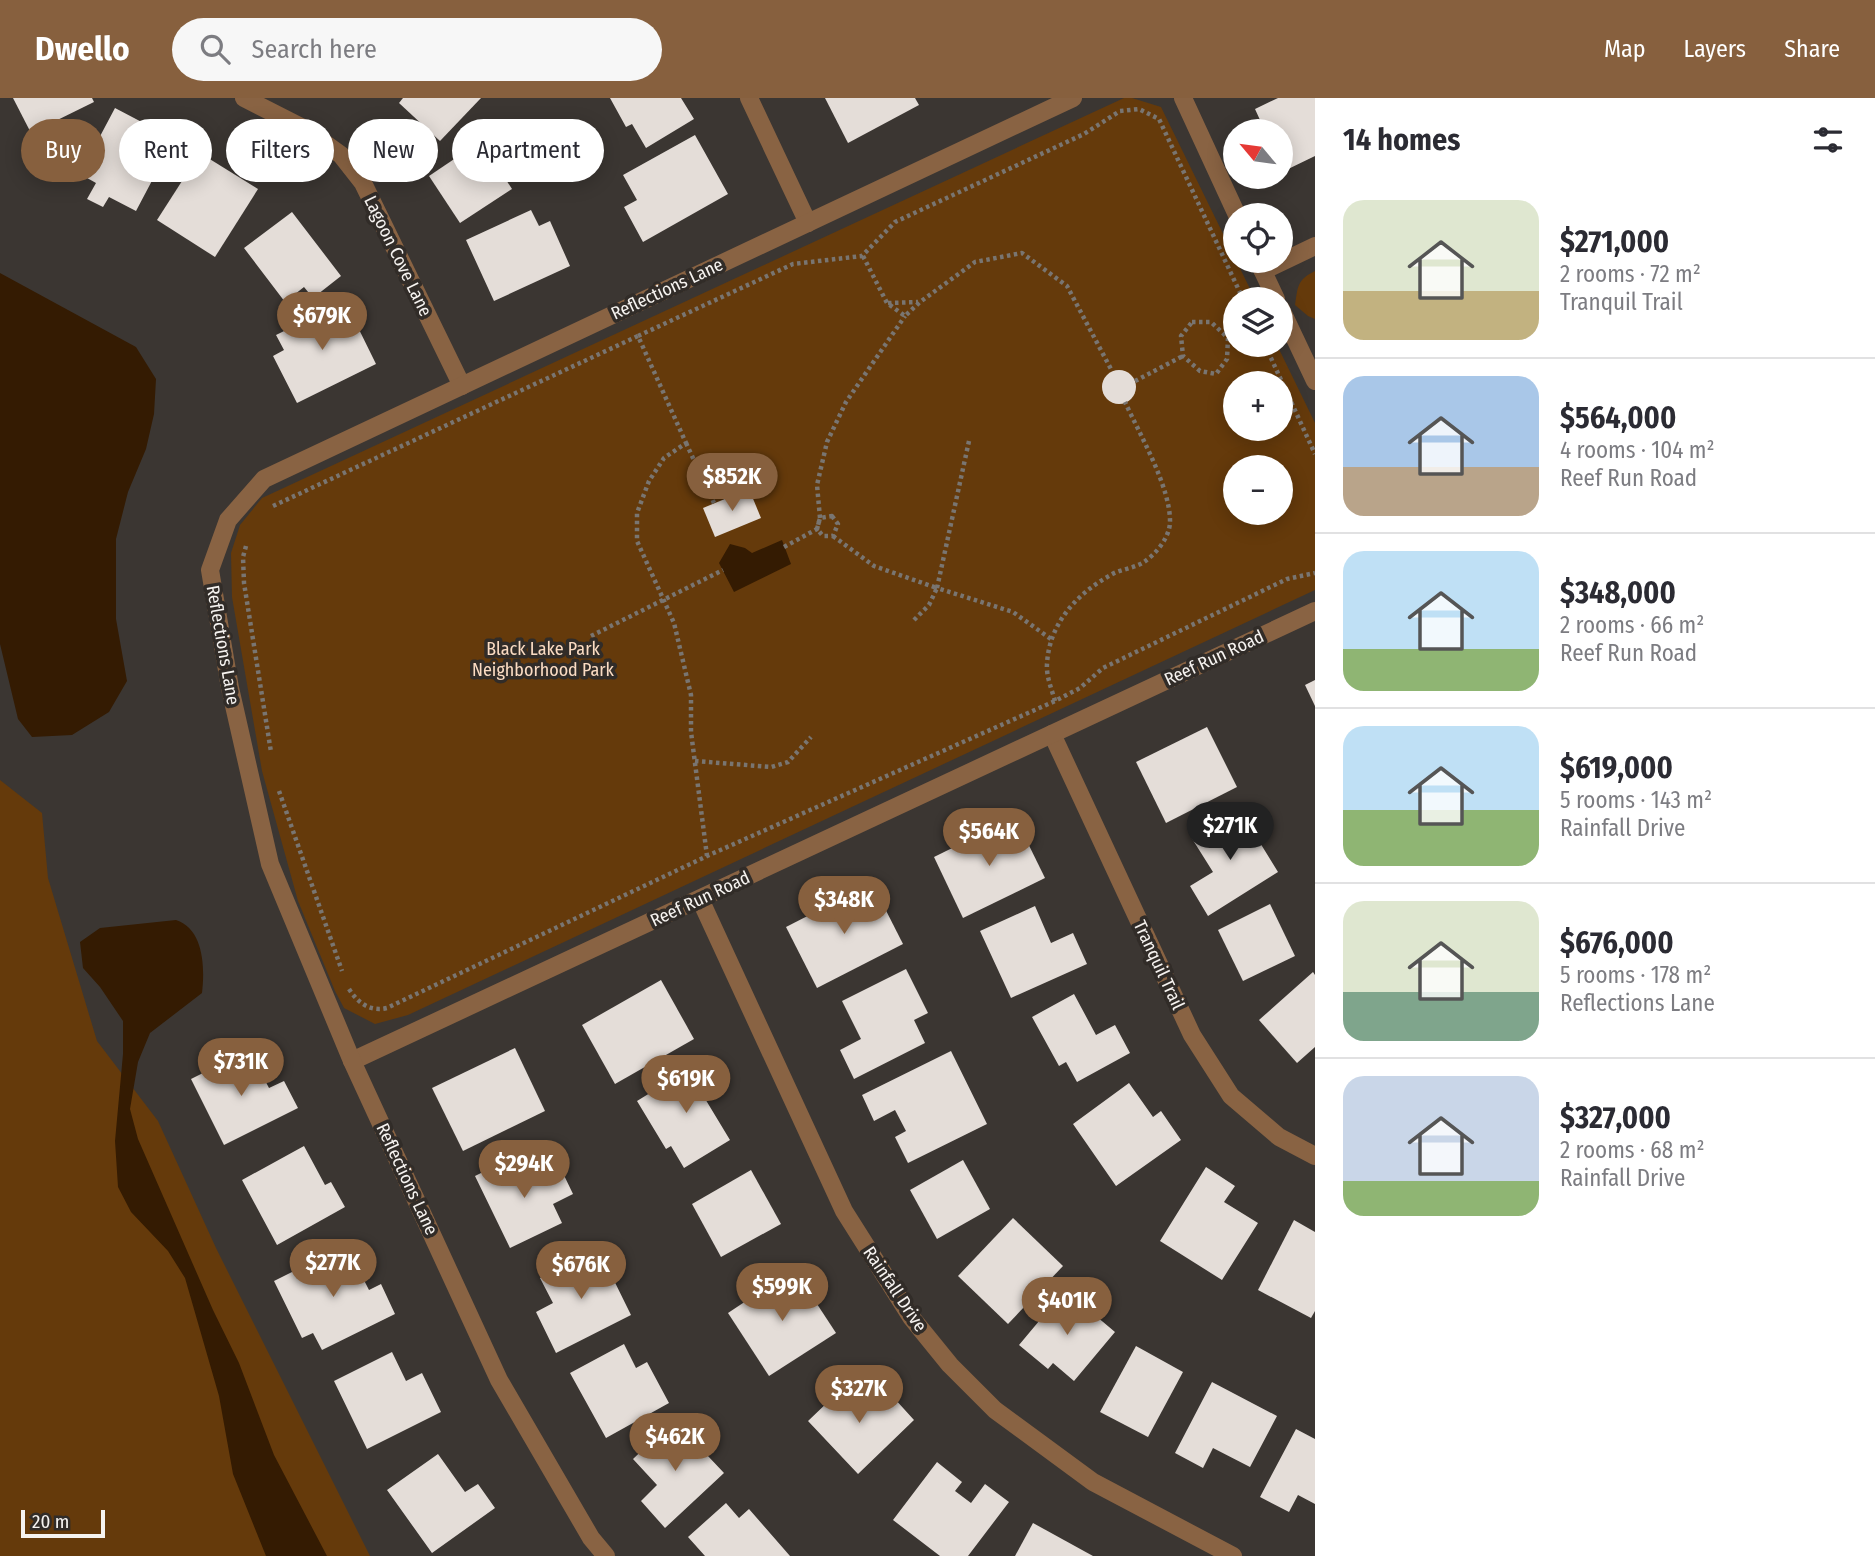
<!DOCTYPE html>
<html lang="en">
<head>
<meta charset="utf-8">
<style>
  :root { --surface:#fff; --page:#f7f7f7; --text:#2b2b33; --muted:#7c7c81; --line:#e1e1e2; --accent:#87603e }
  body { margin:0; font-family:"Fira Sans Condensed",sans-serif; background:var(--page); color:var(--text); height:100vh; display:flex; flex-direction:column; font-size:26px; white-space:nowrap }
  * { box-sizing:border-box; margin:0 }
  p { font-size:23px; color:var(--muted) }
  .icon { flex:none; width:38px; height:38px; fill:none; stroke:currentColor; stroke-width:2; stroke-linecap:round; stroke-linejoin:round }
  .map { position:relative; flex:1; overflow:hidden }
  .details { display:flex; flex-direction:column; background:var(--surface); width:560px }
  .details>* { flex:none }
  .top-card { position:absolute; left:21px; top:21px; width:665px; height:63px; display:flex; gap:14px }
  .needle { width:46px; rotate:299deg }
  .fabs { position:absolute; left:1223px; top:21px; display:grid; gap:14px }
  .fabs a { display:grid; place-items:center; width:70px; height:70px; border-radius:50%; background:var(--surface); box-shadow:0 4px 18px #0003; font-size:35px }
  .scale { position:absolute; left:21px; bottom:18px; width:84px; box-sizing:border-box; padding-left:7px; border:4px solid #f6f3f0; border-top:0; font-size:19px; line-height:24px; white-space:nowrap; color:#f6f3f0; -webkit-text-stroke:5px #312c28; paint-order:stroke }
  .price { position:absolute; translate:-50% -60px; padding:0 16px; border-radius:24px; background:var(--accent); color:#fff; font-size:23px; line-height:46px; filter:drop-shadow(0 2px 4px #0008) }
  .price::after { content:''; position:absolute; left:50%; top:42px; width:21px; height:16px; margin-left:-10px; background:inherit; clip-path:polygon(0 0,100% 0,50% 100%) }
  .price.on { background:#222; color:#fff }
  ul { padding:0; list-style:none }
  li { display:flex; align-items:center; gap:21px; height:175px; padding:0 28px }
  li+li { border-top:2px solid var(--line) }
  li span { display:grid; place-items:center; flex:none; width:196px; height:140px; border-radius:21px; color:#555 }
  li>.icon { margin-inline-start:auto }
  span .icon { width:84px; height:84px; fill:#fffc; stroke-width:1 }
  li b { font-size:30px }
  h2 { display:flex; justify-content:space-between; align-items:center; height:84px; padding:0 28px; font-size:30px }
  .chip { padding:0 24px; border-radius:32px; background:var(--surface); box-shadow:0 4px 18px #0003; font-size:24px; line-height:63px }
  .chip.on { background:var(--accent); color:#fff }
  header { display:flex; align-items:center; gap:42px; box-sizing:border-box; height:98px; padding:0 35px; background:var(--accent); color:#fff }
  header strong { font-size:33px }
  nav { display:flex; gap:38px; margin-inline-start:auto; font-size:24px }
  .search { width:490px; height:63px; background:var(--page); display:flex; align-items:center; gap:18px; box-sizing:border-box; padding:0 24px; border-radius:38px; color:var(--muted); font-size:26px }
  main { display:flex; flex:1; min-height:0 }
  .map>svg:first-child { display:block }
  .green { fill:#653a0b; fill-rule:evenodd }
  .water { fill:#341b02 }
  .building { fill:#e4ddd8 }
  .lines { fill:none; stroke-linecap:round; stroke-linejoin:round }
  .path { stroke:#797571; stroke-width:4.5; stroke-dasharray:3.5 3.5; stroke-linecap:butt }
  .minor { stroke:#896343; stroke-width:18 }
  .labels { text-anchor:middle; stroke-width:7; stroke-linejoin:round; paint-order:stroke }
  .street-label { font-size:18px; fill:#f6f3f0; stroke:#312c28 }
  .park-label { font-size:18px; fill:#fbdcc3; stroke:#312c28 }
</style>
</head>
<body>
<header>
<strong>Dwello</strong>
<div class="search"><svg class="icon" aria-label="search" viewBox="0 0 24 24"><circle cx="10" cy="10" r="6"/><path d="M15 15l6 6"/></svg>Search here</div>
<nav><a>Map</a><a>Layers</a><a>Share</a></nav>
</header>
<main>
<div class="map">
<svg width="1315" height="1458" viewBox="0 0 1315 1458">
  <rect width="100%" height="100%" fill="#3b3632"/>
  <g class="green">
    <path d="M 1124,0 L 1132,0 L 1161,9 L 1255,201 L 1236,201 L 1236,247 L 1277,247 L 1315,325 L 1315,492 L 408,917 L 375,926 L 344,910 L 335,893 L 298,803 L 262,673 L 232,499 L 231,455 L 240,427 L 262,400 ZM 1236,285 L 1281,285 L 1281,331 L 1236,331 ZM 1236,369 L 1281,369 L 1281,415 L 1236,415 Z"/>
    <path d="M 1315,173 L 1315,221 L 1308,218 L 1295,207 C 1298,188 1297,182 1315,173 Z"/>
    <polygon points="0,682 42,715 48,780 97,943 158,1023 216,1150 370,1458 0,1458"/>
  </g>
  <g class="water">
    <polygon points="0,175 136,249 156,281 154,316 146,351 128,394 116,441 116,521 127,583 109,614 72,637 32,639 18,621 0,546"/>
    <polygon points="782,442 791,466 734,494 719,465 730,446 745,450 752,455"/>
    <path d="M 176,822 C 204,831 205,870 202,895 L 150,935 L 138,964 L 130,1011 L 138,1041 L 213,1212 L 239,1265 L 274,1357 L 327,1458 L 266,1458 L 233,1376 L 219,1298 L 185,1180 L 168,1153 L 131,1114 L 118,1089 L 115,1043 L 123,956 L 123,923 L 100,889 L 83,870 L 80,844 L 100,830 Z"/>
  </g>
  <g class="building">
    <polygon points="13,0 92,0 94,4 31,35"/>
    <polygon points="403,0 481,0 440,43 399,5"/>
    <polygon points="610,0 681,0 694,21 646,50 632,26 626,29"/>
    <polygon points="825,0 915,0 919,7 848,45"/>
    <polygon points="1278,0 1315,0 1315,58 1284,73 1281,66 1281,33 1265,33 1255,11"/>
    <polygon points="115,10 174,41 136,113 109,99 103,109 87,101 96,85 80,76"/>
    <polygon points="695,37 728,96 643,144 624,109 637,102 623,77"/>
    <polygon points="481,43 512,91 460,125 429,78"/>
    <polygon points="200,55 258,91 215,159 157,122"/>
    <polygon points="531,112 539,128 550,123 570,168 494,203 466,142"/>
    <polygon points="292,114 341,178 313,200 304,189 285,204 244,150"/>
    <polygon points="345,203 376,266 297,305 273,258 284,252 276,237"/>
    <circle cx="1119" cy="289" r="17"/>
    <polygon points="749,391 761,420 715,439 703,410"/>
    <polygon points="1315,582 1315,608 1305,587"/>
    <polygon points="1207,629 1237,689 1166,725 1136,664"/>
    <polygon points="1238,709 1278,774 1208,818 1190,788 1213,774 1191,739"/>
    <polygon points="1015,719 1045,780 963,820 934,759"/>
    <polygon points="872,785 903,846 817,890 786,829"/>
    <polygon points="1270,806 1295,858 1243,883 1218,832"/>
    <polygon points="1035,808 1051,845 1073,835 1087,866 1011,900 980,833"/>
    <polygon points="906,871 928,915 914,922 925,945 854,981 840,952 861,941 842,903"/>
    <polygon points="1313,874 1315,877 1315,949 1297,965 1259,922"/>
    <polygon points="661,882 694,941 615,986 582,927"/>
    <polygon points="1074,896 1096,937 1115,927 1130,955 1077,984 1066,964 1059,968 1032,919"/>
    <polygon points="515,950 545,1013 463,1053 432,990"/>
    <polygon points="249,952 269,990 284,983 298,1010 224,1047 191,981"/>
    <polygon points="951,953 987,1026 908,1065 895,1039 906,1033 895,1012 874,1023 862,997"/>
    <polygon points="702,963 718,990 704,999 730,1042 684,1070 671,1048 666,1051 637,1003"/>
    <polygon points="1129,985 1153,1019 1161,1013 1181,1042 1116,1088 1073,1026"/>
    <polygon points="304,1048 325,1087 331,1084 345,1109 277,1147 242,1082"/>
    <polygon points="963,1062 990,1111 937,1141 910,1092"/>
    <polygon points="503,1064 509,1076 533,1064 540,1079 560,1069 573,1096 553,1106 562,1125 510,1150 475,1078"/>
    <polygon points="1206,1069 1235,1088 1224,1104 1258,1125 1222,1182 1160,1143"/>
    <polygon points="751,1072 781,1126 721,1159 692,1106"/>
    <polygon points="1013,1120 1063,1168 1008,1226 958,1178"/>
    <polygon points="1294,1122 1315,1134 1315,1213 1311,1220 1258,1192"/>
    <polygon points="346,1147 369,1192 381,1186 395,1216 322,1252 313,1235 302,1240 274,1183"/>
    <polygon points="598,1150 631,1217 556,1255 536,1214 553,1205 540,1180"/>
    <polygon points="794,1171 836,1235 769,1278 728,1215"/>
    <polygon points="1065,1192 1115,1234 1074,1283 1053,1265 1048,1271 1019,1247"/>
    <polygon points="624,1246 636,1270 647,1264 669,1305 606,1340 570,1275"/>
    <polygon points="1136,1248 1183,1274 1148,1339 1100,1314"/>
    <polygon points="392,1254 406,1283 422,1275 441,1314 367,1351 334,1283"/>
    <polygon points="852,1281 881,1312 894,1300 914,1322 858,1376 808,1323"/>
    <polygon points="1212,1284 1277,1318 1250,1369 1213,1350 1203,1370 1175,1355"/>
    <polygon points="674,1322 724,1375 665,1430 641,1403 657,1387 633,1361"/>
    <polygon points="1296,1331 1315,1341 1315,1406 1298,1397 1289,1414 1260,1399"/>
    <polygon points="438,1356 465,1394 478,1386 495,1410 432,1455 387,1392"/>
    <polygon points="937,1364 962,1384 955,1393 971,1405 985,1386 1009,1404 968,1458 940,1458 893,1422"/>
    <polygon points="726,1405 739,1420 749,1411 790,1458 705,1458 688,1439"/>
    <polygon points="1033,1425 1093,1458 1015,1458"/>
  </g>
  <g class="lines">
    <g class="path">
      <polyline points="863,158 887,205 905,218 920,204 975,164 1022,155 1067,188 1112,273"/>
      <polyline points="888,205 918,204"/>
      <polygon points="1192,224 1211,224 1228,240 1227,261 1216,276 1200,273 1183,258 1181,238"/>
      <polyline points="638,238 793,166 862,158 895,124 1084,36 1120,13 1139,11 1159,21 1243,201"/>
      <polyline points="1228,240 1236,236"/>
      <polyline points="1265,247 1315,356"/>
      <polyline points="1135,283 1183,258"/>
      <polyline points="969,343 937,490 1013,514 1051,541"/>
      <polyline points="686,345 714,405"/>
      <polyline points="273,408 638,238 686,345 664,360 649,383 637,415 637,443 674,525 691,597 691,634 707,758"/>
      <polygon points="832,418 838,426 833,438 823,438 817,431 820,420"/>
      <polyline points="833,438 874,468 937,490 929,507 913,523"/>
      <polyline points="246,448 243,459 244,485 271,654"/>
      <polyline points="784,449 817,431 820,420 817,387 827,344 846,304 905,218"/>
      <polyline points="591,538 723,472"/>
      <path d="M 1055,603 C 1052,592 1046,578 1047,566 C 1049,527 1075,497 1109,478 C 1119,471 1133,471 1144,464 C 1156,456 1169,440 1170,425 C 1171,390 1140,337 1125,304"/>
      <polyline points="695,663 771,669 788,664 811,639"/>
      <polyline points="279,693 342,873"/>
      <path d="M 349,891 C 358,905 370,914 387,910 L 707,758 L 1055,603 L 1080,590 L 1103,570 L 1287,481 L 1315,475"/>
    </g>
    <g class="minor">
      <polyline points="244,0 305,31 341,57 363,85 462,288"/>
      <polyline points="749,0 808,125"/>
      <polyline points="1183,0 1237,117"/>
      <polyline points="1258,163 1276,201"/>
      <polyline points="1263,173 1315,148"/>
      <polyline points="1281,211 1315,283"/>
      <polyline points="1052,636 1192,937 1231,998 1279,1039 1315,1058"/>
      <polyline points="700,801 844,1113 911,1219 950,1267 995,1312 1093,1384 1233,1458"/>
      <polyline points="352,963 1315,513"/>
      <polyline points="606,1458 591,1440 499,1282 352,963 270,766 230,590 210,472 228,422 264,381 1073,0"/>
    </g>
  </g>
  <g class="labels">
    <g class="street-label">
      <text transform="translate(398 158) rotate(64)" y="6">Lagoon Cove Lane</text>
      <text transform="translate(667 191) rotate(-25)" y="6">Reflections Lane</text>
      <text transform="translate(223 547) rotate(80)" y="6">Reflections Lane</text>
      <text transform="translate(1214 560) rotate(-25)" y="6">Reef Run Road</text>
      <text transform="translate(700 801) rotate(-25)" y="6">Reef Run Road</text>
      <text transform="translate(1159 867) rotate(65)" y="6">Tranquil Trail</text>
      <text transform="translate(407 1081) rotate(65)" y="6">Reflections Lane</text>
      <text transform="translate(895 1191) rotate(56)" y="6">Rainfall Drive</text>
    </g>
    <g class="park-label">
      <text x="543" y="557">Black Lake Park<tspan x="543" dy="21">Neighborhood Park</tspan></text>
    </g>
  </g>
</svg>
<div class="fabs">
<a><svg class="needle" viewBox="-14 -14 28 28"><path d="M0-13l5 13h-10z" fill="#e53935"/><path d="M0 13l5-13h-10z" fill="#7c7c81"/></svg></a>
<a><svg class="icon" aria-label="locate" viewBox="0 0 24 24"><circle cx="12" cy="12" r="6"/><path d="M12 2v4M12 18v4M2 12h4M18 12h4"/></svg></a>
<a><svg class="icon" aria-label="layers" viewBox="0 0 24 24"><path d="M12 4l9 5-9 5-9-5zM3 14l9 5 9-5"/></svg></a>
<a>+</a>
<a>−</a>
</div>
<div class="scale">20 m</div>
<b class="price" style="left:322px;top:254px">$679K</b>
<b class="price" style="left:732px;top:415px">$852K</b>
<b class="price on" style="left:1230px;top:764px">$271K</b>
<b class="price" style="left:989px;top:770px">$564K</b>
<b class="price" style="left:844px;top:838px">$348K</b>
<b class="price" style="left:241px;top:1000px">$731K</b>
<b class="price" style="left:686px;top:1017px">$619K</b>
<b class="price" style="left:524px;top:1102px">$294K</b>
<b class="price" style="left:333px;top:1201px">$277K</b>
<b class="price" style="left:581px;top:1203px">$676K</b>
<b class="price" style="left:782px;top:1225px">$599K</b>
<b class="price" style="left:1067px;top:1239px">$401K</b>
<b class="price" style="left:859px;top:1327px">$327K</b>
<b class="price" style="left:675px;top:1375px">$462K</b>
<div class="top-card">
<a class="chip on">Buy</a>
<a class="chip">Rent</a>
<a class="chip">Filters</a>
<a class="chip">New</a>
<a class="chip">Apartment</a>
</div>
</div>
<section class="details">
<h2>14 homes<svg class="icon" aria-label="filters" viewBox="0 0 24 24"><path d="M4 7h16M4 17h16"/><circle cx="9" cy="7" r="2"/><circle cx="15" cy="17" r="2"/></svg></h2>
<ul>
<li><span style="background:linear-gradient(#dfe7d0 65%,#c2b280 0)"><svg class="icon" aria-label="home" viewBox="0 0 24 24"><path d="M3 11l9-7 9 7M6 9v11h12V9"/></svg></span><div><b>$271,000</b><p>2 rooms · 72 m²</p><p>Tranquil Trail</p></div></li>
<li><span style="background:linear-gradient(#a9c7e8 65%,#b9a48a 0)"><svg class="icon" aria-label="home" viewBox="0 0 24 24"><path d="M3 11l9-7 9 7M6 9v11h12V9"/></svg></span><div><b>$564,000</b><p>4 rooms · 104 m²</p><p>Reef Run Road</p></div></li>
<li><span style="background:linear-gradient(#bfe0f5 70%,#8fb573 0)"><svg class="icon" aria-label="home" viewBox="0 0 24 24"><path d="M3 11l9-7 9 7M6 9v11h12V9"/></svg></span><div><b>$348,000</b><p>2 rooms · 66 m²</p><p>Reef Run Road</p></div></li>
<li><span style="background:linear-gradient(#bfe0f5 60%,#8fb573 0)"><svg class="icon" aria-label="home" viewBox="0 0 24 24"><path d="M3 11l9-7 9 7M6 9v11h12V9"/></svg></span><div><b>$619,000</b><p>5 rooms · 143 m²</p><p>Rainfall Drive</p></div></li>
<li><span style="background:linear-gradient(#dfe7d0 65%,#7fa58c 0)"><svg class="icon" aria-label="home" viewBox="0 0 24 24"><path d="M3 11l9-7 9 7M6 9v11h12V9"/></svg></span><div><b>$676,000</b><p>5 rooms · 178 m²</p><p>Reflections Lane</p></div></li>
<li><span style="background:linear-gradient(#c9d6e8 75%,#8fb573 0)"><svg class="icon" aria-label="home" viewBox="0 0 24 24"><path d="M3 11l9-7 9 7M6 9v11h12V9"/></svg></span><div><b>$327,000</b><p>2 rooms · 68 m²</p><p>Rainfall Drive</p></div></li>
</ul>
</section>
</main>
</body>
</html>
